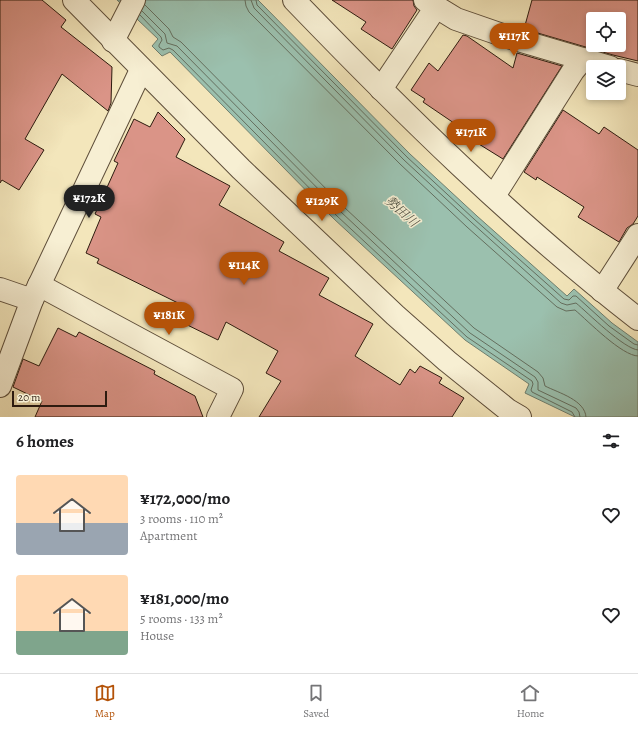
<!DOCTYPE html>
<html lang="en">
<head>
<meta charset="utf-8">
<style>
  :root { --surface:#fff; --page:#f6f6f6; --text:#202124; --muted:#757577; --line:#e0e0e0; --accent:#b45309 }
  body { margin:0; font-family:Alegreya,"Noto Serif JP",serif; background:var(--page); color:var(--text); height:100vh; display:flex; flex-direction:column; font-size:15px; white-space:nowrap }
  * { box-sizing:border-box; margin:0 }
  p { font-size:13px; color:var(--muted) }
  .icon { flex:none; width:22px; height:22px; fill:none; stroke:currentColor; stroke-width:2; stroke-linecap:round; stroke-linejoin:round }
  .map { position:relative; height:417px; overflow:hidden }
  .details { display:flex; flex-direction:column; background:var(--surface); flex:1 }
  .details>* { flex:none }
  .buttons { position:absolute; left:586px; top:12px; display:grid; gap:8px }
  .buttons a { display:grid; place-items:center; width:40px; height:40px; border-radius:4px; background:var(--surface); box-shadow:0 2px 6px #0003; font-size:20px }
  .scale { position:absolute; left:12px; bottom:10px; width:95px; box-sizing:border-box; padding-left:4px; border:2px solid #2d1b0f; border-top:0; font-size:11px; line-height:14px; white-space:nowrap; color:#2d1b0f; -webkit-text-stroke:3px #f7efd3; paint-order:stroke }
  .price { position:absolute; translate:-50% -34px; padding:0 9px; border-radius:14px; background:var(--accent); color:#fff; font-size:13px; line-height:26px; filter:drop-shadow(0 1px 2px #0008) }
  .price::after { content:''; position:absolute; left:50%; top:24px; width:12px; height:9px; margin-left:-6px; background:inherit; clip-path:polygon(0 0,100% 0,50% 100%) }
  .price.on { background:#222; color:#fff }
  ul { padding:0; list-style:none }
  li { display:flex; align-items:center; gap:12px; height:100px; padding:0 16px }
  li span { display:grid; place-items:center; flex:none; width:112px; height:80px; border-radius:4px; color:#555 }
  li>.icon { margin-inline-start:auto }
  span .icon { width:48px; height:48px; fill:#fffc; stroke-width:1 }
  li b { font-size:17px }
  h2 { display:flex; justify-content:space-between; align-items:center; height:48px; padding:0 16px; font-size:17px }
  .tab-bar { display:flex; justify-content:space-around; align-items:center; height:56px; border-top:1px solid var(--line); background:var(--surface); font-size:11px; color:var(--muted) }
  .tab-bar a { display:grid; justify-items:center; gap:2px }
  .tab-bar .on { color:var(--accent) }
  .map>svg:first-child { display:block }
  .water { fill:#9bc0ae; stroke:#6f7e6e }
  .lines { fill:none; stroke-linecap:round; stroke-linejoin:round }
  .shore { stroke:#646e5e; stroke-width:1 }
  .building { fill:#da9487; stroke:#2d1b0f; fill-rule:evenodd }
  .minor-casing { stroke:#5e4e3a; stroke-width:24 }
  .minor { stroke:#f7efd3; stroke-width:22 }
  .labels { text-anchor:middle; stroke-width:3; stroke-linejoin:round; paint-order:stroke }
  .water-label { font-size:13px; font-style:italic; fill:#545547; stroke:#f7efd3 }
</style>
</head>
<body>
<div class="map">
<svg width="638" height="417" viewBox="0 0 638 417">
  <rect width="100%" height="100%" fill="#f3e6bb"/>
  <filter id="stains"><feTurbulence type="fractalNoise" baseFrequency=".005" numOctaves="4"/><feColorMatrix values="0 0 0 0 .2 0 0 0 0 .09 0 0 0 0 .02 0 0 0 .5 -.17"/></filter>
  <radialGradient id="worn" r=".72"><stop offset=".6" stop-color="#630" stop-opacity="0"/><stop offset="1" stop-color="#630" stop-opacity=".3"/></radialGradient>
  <polygon class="water" points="117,0 258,0 410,154 477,216 567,296 574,289 612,323 638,342 638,417 575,417 525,393 529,384 465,340 334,219 170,52 162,56 152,46 158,39"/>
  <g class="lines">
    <g class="shore">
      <path d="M 245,0 L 246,6 L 249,12 L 400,164 L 467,227 L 557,307 L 566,311 L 575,310 C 588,321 622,356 638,356"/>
      <path d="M 251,0 L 254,8 L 404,160 L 471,222 L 561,303 L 567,305 L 576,303 C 588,313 624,349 638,350"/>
      <polyline points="256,0 257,5 407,157 474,219 564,299 569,300 573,296 576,296 609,326 634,344 638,345"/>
      <path d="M 145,5 L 169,29 L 173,37 L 181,42 L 345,208 L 474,328 L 538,372 L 543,378 L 545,386 C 559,393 585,400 586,417"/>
      <polyline points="142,11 165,34 167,43 177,46 341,212 470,333 535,377 538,382 538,390 576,408 579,412 580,417"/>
      <polyline points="140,15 161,37 162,40 159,45 159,47 163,50 169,48 173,50 337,216 467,337 532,381 533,384 531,390 532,392 572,412 575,417"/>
    </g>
  </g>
  <g class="building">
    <polygon points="0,0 42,0 66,20 61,27 112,67 111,103 108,111 62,74 25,139 44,150 19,190 2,180 0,183"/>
    <polygon points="332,0 413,0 414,6 417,10 392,49 361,29 366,22"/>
    <path d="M 532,0 L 638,0 L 638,61 L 613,55 L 524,29 ZM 593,19 L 619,19 L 619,45 L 593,45 Z"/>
    <polygon points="463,35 467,36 513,68 517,53 562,66 503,159 474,141 476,138 423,102 425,99 411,90 429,63 438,71"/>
    <polygon points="563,110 599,134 604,127 638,150 638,216 633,224 627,228 619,242 578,217 584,207 537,177 536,180 524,172"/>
    <polygon points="158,112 185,139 176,157 230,186 219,205 284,242 279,251 329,278 319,295 373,324 355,356 400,385 410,369 415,373 420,366 442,378 439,383 464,398 452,417 259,417 281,381 266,373 278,351 226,322 218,340 171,317 178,303 97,263 99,259 86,253 101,217 95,214 118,163 114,161 134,119 150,127"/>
    <polygon points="58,328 76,337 79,332 155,371 154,374 195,396 203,417 35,417 42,401 13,387 23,359 39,366"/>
  </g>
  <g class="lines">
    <g class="minor-casing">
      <g id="minor">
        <polyline points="74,0 241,169 395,315 447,361 508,410 520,417"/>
        <path d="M 294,0 C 402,112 514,223 638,319"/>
        <polyline points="425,0 456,19 508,37 610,67"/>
        <polyline points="113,41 134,0"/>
        <polyline points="619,70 638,75"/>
        <polyline points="381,89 436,7"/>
        <polyline points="494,196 573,71 583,59"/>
        <polyline points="39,285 232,389 218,417"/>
        <polyline points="0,289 32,300 141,70"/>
        <polyline points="602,291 638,235"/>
        <polyline points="0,386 32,300"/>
      </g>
    </g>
    <use href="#minor" class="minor"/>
  </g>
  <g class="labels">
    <g class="water-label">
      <text transform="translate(402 211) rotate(42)" y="5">勢田川</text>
    </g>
  </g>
  <rect width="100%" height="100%" filter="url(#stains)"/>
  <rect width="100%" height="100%" fill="url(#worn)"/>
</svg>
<div class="buttons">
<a><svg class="icon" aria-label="locate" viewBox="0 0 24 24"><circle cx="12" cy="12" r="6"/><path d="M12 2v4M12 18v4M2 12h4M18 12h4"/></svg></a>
<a><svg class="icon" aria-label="layers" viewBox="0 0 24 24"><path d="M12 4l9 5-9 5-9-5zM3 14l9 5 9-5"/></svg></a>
</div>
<div class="scale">20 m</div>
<b class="price" style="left:514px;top:57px">¥117K</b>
<b class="price" style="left:471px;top:153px">¥171K</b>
<b class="price on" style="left:89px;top:219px">¥172K</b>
<b class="price" style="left:322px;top:222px">¥129K</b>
<b class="price" style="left:244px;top:286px">¥114K</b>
<b class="price" style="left:169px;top:336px">¥181K</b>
</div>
<section class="details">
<h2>6 homes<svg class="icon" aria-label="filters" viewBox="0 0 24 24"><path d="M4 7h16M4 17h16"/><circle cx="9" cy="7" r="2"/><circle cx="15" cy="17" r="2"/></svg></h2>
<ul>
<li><span style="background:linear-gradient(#ffd9b3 60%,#9aa5b1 0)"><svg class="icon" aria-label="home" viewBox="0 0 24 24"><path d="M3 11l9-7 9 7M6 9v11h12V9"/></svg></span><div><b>¥172,000/mo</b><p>3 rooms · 110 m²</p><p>Apartment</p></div><svg class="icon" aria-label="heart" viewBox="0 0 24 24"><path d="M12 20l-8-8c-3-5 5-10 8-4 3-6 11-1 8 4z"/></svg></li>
<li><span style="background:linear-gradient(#ffd9b3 70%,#7fa58c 0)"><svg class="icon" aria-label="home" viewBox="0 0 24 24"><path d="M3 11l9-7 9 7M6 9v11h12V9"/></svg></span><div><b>¥181,000/mo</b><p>5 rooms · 133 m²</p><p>House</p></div><svg class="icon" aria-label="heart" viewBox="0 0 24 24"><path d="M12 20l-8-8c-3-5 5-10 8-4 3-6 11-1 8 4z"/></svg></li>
</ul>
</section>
<nav class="tab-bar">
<a class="on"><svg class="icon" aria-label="map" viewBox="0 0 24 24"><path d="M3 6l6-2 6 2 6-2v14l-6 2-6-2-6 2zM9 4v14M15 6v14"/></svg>Map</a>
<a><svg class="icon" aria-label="saved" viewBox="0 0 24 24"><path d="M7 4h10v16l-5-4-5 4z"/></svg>Saved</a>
<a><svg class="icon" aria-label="home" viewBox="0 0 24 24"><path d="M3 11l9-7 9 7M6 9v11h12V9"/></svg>Home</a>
</nav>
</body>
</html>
